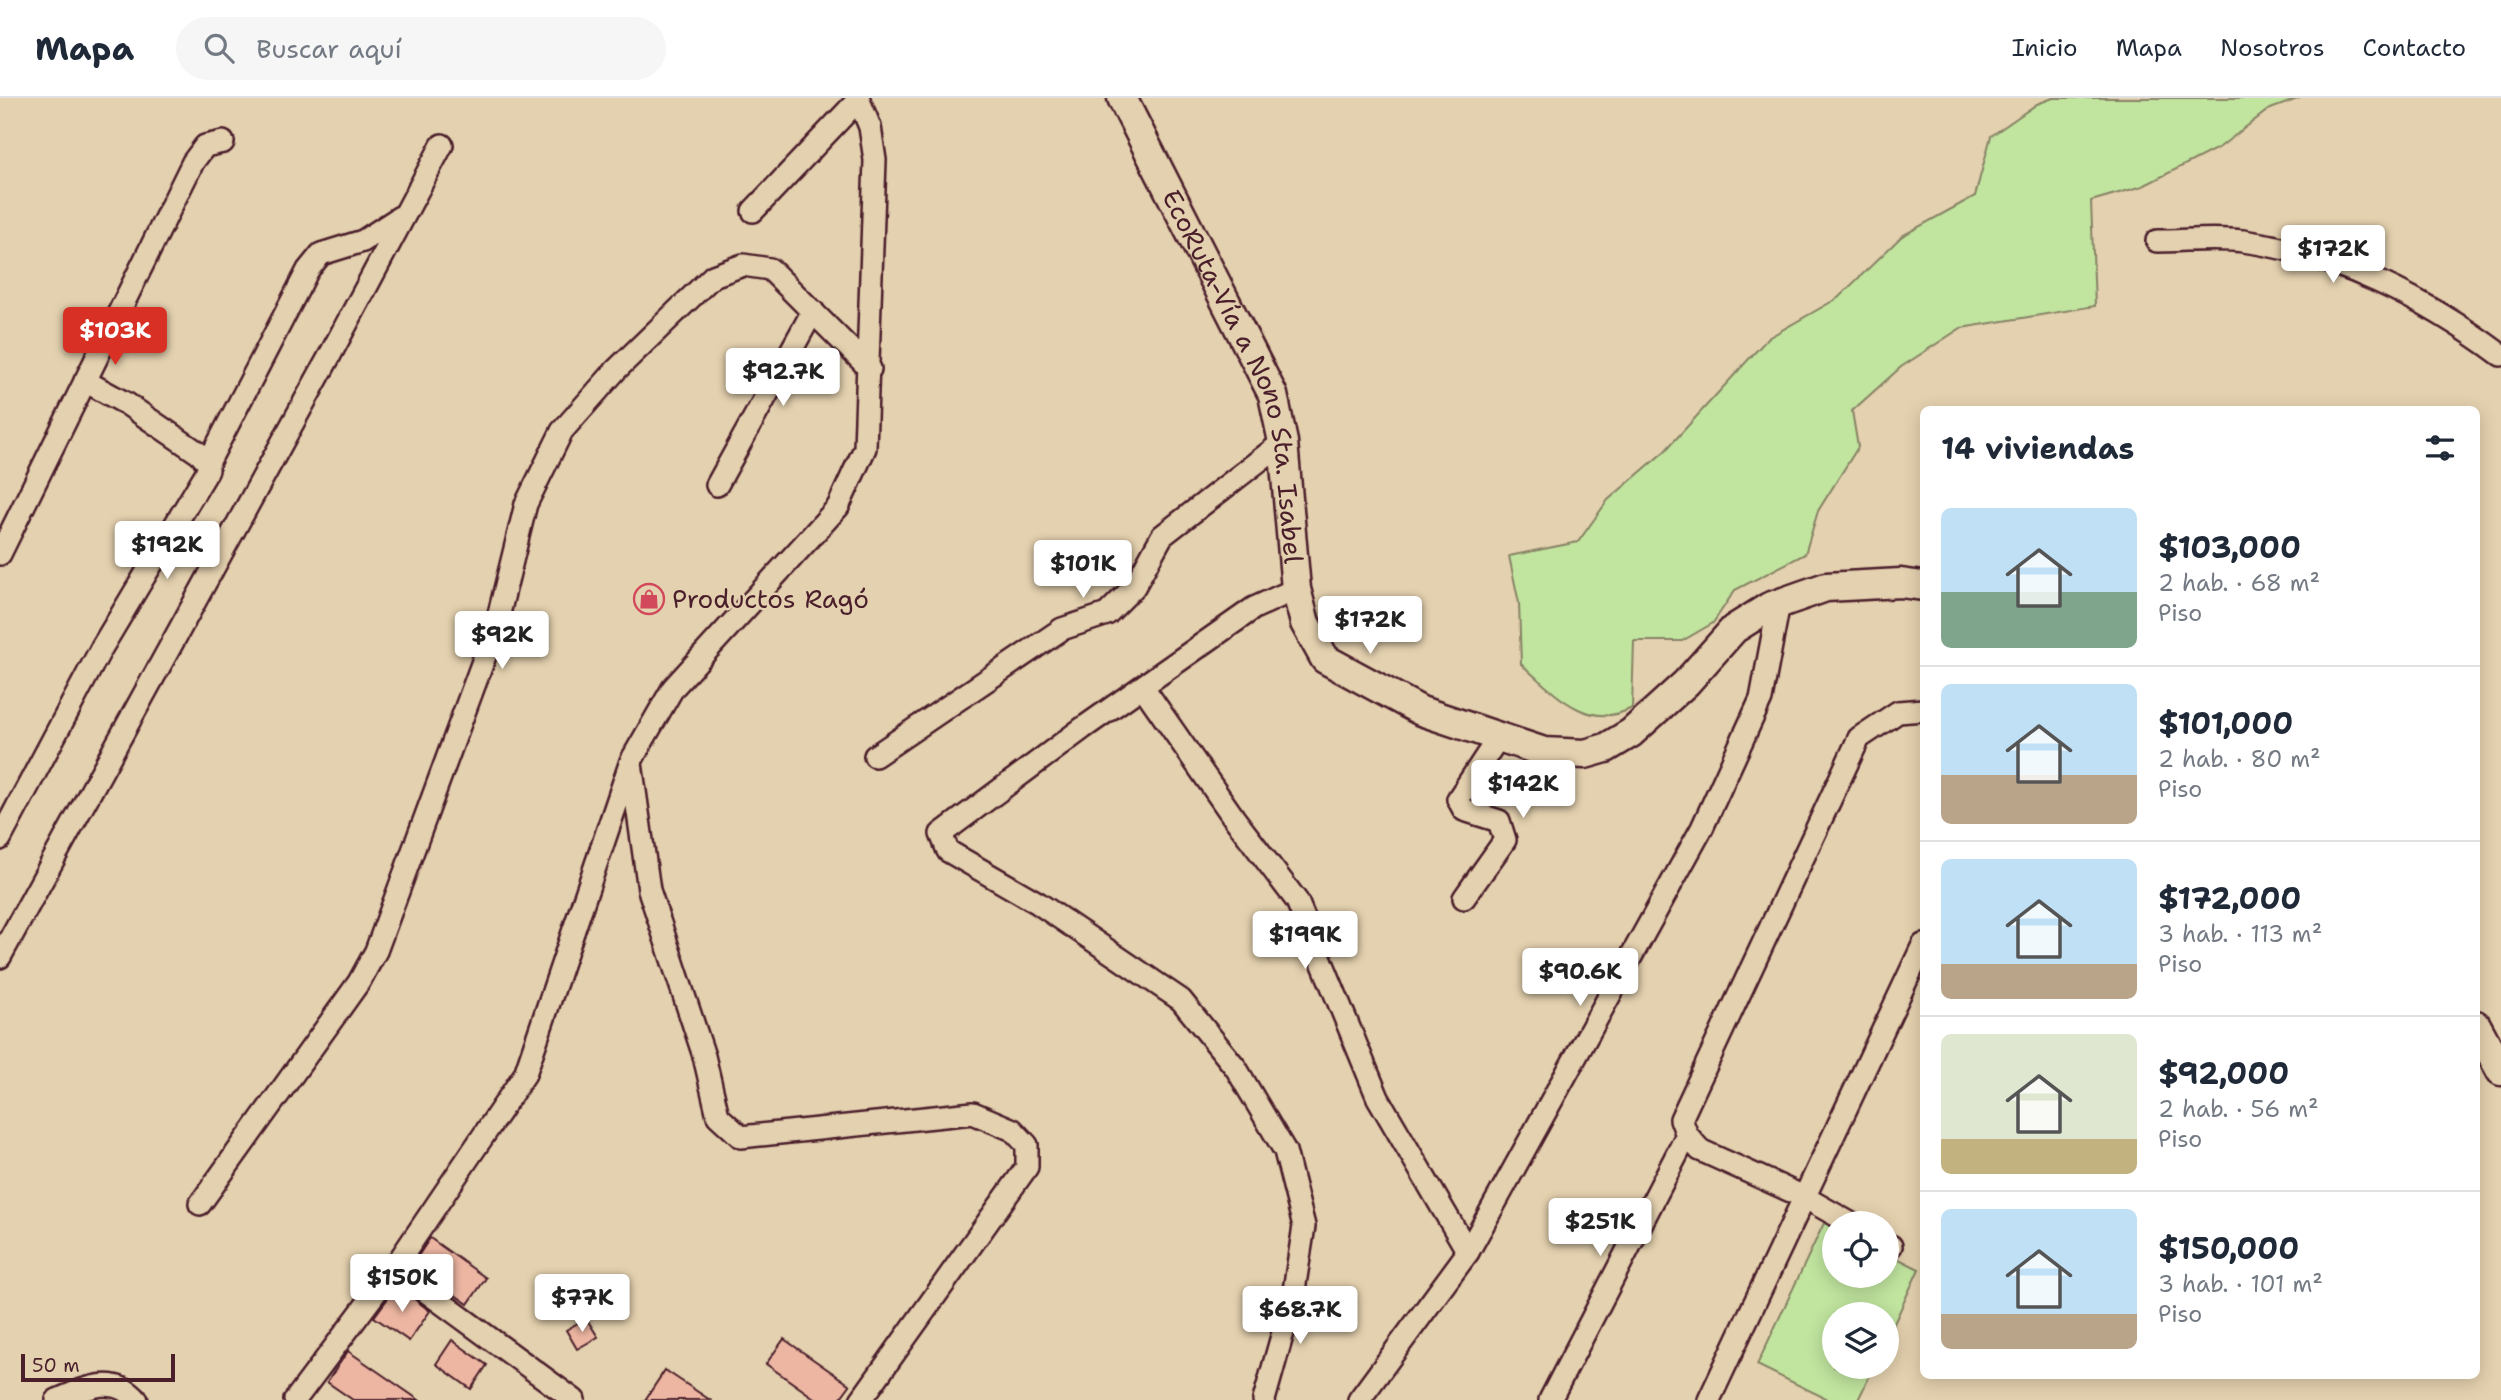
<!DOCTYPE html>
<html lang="es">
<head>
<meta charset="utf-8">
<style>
  :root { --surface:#fff; --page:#f6f6f7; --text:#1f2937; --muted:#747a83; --line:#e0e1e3; --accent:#d93025 }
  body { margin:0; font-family:"Shantell Sans",sans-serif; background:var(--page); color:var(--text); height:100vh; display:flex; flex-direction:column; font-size:26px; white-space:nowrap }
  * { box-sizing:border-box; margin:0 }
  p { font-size:23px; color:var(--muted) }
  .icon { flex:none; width:38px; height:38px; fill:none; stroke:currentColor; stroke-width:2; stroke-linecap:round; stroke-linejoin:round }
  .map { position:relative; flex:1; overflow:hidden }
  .sheet { position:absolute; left:1920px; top:308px; width:560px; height:973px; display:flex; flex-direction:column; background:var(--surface); border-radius:10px; box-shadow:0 4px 18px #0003 }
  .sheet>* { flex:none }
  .buttons { position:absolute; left:1822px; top:1113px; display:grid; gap:14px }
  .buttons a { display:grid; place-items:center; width:77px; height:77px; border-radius:50%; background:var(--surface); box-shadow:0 4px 18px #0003; font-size:35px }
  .scale { position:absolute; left:21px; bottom:18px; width:154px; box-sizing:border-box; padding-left:7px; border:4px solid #4a1f2b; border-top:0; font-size:19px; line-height:24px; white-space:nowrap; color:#4a1f2b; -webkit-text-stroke:5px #e4d1af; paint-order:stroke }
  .price { position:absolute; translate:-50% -60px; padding:0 16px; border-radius:7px; background:#fff; color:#222; font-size:23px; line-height:46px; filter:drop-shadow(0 2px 4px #0008) }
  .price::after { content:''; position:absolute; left:50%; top:42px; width:21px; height:16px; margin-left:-10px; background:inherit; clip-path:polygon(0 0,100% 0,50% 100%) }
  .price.on { background:var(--accent); color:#fff }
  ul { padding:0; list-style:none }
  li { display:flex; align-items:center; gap:21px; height:175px; padding:0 21px }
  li+li { border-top:2px solid var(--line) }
  li span { display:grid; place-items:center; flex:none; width:196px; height:140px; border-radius:10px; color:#555 }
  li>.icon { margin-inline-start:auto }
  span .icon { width:84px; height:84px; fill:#fffc; stroke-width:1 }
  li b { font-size:30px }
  h2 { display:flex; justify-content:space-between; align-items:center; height:84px; padding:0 21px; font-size:30px }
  header { display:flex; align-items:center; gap:42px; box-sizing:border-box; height:98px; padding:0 35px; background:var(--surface); border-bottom:2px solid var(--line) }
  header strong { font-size:33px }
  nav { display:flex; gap:38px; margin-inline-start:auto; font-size:24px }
  .search { width:490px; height:63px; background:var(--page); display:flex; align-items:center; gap:18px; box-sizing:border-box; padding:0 24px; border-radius:38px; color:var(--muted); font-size:26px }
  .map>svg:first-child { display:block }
  .green { fill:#c1e59f; stroke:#868265; stroke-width:2 }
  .building { fill:#edb6a2; stroke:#4a1f2b; stroke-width:2 }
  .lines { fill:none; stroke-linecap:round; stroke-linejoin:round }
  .minor-casing { stroke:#4a1f2b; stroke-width:26 }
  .secondary-casing { stroke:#4a1f2b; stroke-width:33 }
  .minor { stroke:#e4d1af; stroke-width:21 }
  .secondary { stroke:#e4d1af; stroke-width:28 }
  .labels { text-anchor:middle; stroke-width:5; stroke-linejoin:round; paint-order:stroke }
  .street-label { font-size:26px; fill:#4a1f2b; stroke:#e4d1af }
  .poi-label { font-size:26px; fill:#4a1f2b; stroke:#e4d1af; text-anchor:start }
</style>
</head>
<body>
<header>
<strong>Mapa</strong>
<div class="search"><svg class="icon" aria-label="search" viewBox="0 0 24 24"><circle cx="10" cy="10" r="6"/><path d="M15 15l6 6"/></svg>Buscar aquí</div>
<nav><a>Inicio</a><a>Mapa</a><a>Nosotros</a><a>Contacto</a></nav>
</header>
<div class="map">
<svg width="2501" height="1302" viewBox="0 0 2501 1302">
  <rect width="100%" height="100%" fill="#e4d1af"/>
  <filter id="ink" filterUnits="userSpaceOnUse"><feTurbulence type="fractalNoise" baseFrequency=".0143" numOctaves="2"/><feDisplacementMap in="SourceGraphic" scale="14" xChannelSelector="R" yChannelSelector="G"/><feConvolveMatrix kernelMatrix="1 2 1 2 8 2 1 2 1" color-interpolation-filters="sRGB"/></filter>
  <g filter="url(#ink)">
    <g class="green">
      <path d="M 2053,0 L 2300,0 L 2268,12 L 2220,49 L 2143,88 L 2091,103 L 2095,208 L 1961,230 L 1901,269 L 1852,313 L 1858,349 L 1818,413 L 1805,456 L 1735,492 L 1713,525 L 1682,543 L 1634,543 L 1632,610 C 1587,634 1553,594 1521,566 L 1519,505 L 1509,458 L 1578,444 L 1608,402 L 1665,353 L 1768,240 L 1838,200 L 1902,138 L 1975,98 L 1991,38 L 2037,6 Z"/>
      <polygon points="1824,1125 1834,1130 1834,1178 1886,1178 1887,1155 1919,1171 1887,1241 1886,1216 1834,1216 1834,1269 1874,1269 1858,1302 1829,1302 1757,1267"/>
    </g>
    <g class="building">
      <polygon points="430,1140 486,1180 468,1206 412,1167"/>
      <polygon points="397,1188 430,1213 409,1243 374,1219"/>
      <polygon points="586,1220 598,1239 577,1251 566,1232"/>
      <polygon points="784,1241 850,1287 839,1302 817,1302 766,1266"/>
      <polygon points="452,1242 487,1267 471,1291 436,1266"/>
      <polygon points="348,1253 419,1302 353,1302 327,1284"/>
      <polygon points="665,1272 710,1302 645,1302"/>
    </g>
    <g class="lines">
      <g class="minor-casing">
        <g id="minor">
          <polyline points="753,113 859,1"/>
          <path d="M 2157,143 C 2185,143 2215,139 2243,143 C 2337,156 2426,201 2501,257"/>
          <polyline points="208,365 308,172 321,156 363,143 400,119"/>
          <polyline points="717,387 813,213"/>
          <polyline points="0,456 193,64 205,48 223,44"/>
          <polyline points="1143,589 1234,720 1297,803 1378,1000 1468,1154"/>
          <polyline points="875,658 1062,531 1107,516 1134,489 1162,438 1283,344"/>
          <polyline points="631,665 649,792 704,958 718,1018 741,1039 973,1015 1013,1032 1027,1047 1027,1069 861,1302"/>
          <polyline points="0,741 102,549 208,372 208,365 200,356 127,306 85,283"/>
          <polyline points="1464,800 1505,742 1499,723 1464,712 1458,701 1498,640"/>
          <polyline points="0,859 329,259 442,47"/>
          <polyline points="200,1106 359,884 376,853 496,528 526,406 562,333 616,272 713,178 743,167 770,171 870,271"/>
          <polyline points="1850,1125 1804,1099 1700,1052 1687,1037 1681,1021 1859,640 1898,614 1923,612"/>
          <polyline points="1886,1146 1891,1148"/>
          <polyline points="394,1170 574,1302"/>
          <path d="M 57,1302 C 84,1291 114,1275 137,1302"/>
          <polyline points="295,1302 394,1170 525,976 631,663 673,590 838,409 865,350 875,62 870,29 858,0"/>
          <polyline points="1264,1302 1293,1199 1304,1128 1285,1053 1236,970 1181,902 1038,805 948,753 941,736 1083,630 1254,510 1296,491"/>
          <polyline points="1359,1302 1468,1154 1702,730 1761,601 1779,505"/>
          <polyline points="1550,1302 1687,1037"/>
          <polyline points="1709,1302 1923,847"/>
        </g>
      </g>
      <g class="secondary-casing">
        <g id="secondary">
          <path id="s1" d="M 1122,0 L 1273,297 L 1283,344 L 1296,491 L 1305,525 L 1325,561 L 1421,613 L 1544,654 L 1585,656 L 1606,650 L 1631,635 L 1686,585 L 1734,531 L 1769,509 L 1826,489 L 1901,485 L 1923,488"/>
          <polyline points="2476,927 2501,973"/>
        </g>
      </g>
      <use href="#minor" class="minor"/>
      <use href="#secondary" class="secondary"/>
    </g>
  </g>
  <defs>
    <g id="shop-ring" transform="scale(1.575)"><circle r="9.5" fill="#e4d1af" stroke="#d1495b" stroke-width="1.5"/><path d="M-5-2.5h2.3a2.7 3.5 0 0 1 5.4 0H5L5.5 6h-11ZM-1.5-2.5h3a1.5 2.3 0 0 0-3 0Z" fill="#d1495b"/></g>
  </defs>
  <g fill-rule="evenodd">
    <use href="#shop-ring" x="649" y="501"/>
  </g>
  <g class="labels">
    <g class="street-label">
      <text dy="9" stroke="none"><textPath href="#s1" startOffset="304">EcoRuta-Vía a Nono Sta. Isabel</textPath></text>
    </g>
    <g class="poi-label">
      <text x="672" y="510">Productos Ragó</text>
    </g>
  </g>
</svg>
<div class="buttons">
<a><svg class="icon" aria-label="locate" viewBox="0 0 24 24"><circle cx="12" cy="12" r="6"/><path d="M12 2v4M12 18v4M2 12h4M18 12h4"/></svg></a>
<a><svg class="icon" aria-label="layers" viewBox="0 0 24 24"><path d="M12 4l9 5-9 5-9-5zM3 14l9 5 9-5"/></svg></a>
</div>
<div class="scale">50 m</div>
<b class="price" style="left:2333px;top:187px">$172K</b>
<b class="price on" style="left:115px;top:269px">$103K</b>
<b class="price" style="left:783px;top:310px">$92.7K</b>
<b class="price" style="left:167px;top:483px">$192K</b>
<b class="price" style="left:1083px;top:502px">$101K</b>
<b class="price" style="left:1370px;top:558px">$172K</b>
<b class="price" style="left:502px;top:573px">$92K</b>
<b class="price" style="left:1523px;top:722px">$142K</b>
<b class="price" style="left:1305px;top:873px">$199K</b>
<b class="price" style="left:1580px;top:910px">$90.6K</b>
<b class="price" style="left:1600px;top:1160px">$251K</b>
<b class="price" style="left:402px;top:1216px">$150K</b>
<b class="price" style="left:582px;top:1236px">$77K</b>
<b class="price" style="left:1300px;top:1248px">$68.7K</b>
<section class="sheet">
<h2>14 viviendas<svg class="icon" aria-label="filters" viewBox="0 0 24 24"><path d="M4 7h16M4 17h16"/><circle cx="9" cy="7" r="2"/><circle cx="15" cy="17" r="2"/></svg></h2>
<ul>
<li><span style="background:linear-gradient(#bfe0f5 60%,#7fa58c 0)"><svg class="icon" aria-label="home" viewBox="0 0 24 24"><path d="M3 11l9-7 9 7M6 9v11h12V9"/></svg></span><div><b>$103,000</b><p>2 hab. · 68 m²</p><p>Piso</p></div></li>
<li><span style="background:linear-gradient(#bfe0f5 65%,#b9a48a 0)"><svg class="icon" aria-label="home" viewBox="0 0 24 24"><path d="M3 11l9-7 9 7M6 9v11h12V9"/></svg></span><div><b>$101,000</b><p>2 hab. · 80 m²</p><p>Piso</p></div></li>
<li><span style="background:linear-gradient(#bfe0f5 75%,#b9a48a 0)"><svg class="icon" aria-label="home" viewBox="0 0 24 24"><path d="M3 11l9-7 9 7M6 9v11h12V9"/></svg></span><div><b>$172,000</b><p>3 hab. · 113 m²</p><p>Piso</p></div></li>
<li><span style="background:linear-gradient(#dfe7d0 75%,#c2b280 0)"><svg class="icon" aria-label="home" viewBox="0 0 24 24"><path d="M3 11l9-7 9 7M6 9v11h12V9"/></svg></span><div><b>$92,000</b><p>2 hab. · 56 m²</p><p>Piso</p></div></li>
<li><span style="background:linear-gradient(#bfe0f5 75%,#b9a48a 0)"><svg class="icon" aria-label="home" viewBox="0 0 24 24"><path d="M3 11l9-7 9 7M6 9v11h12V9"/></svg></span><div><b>$150,000</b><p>3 hab. · 101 m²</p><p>Piso</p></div></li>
</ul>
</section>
</div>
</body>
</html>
